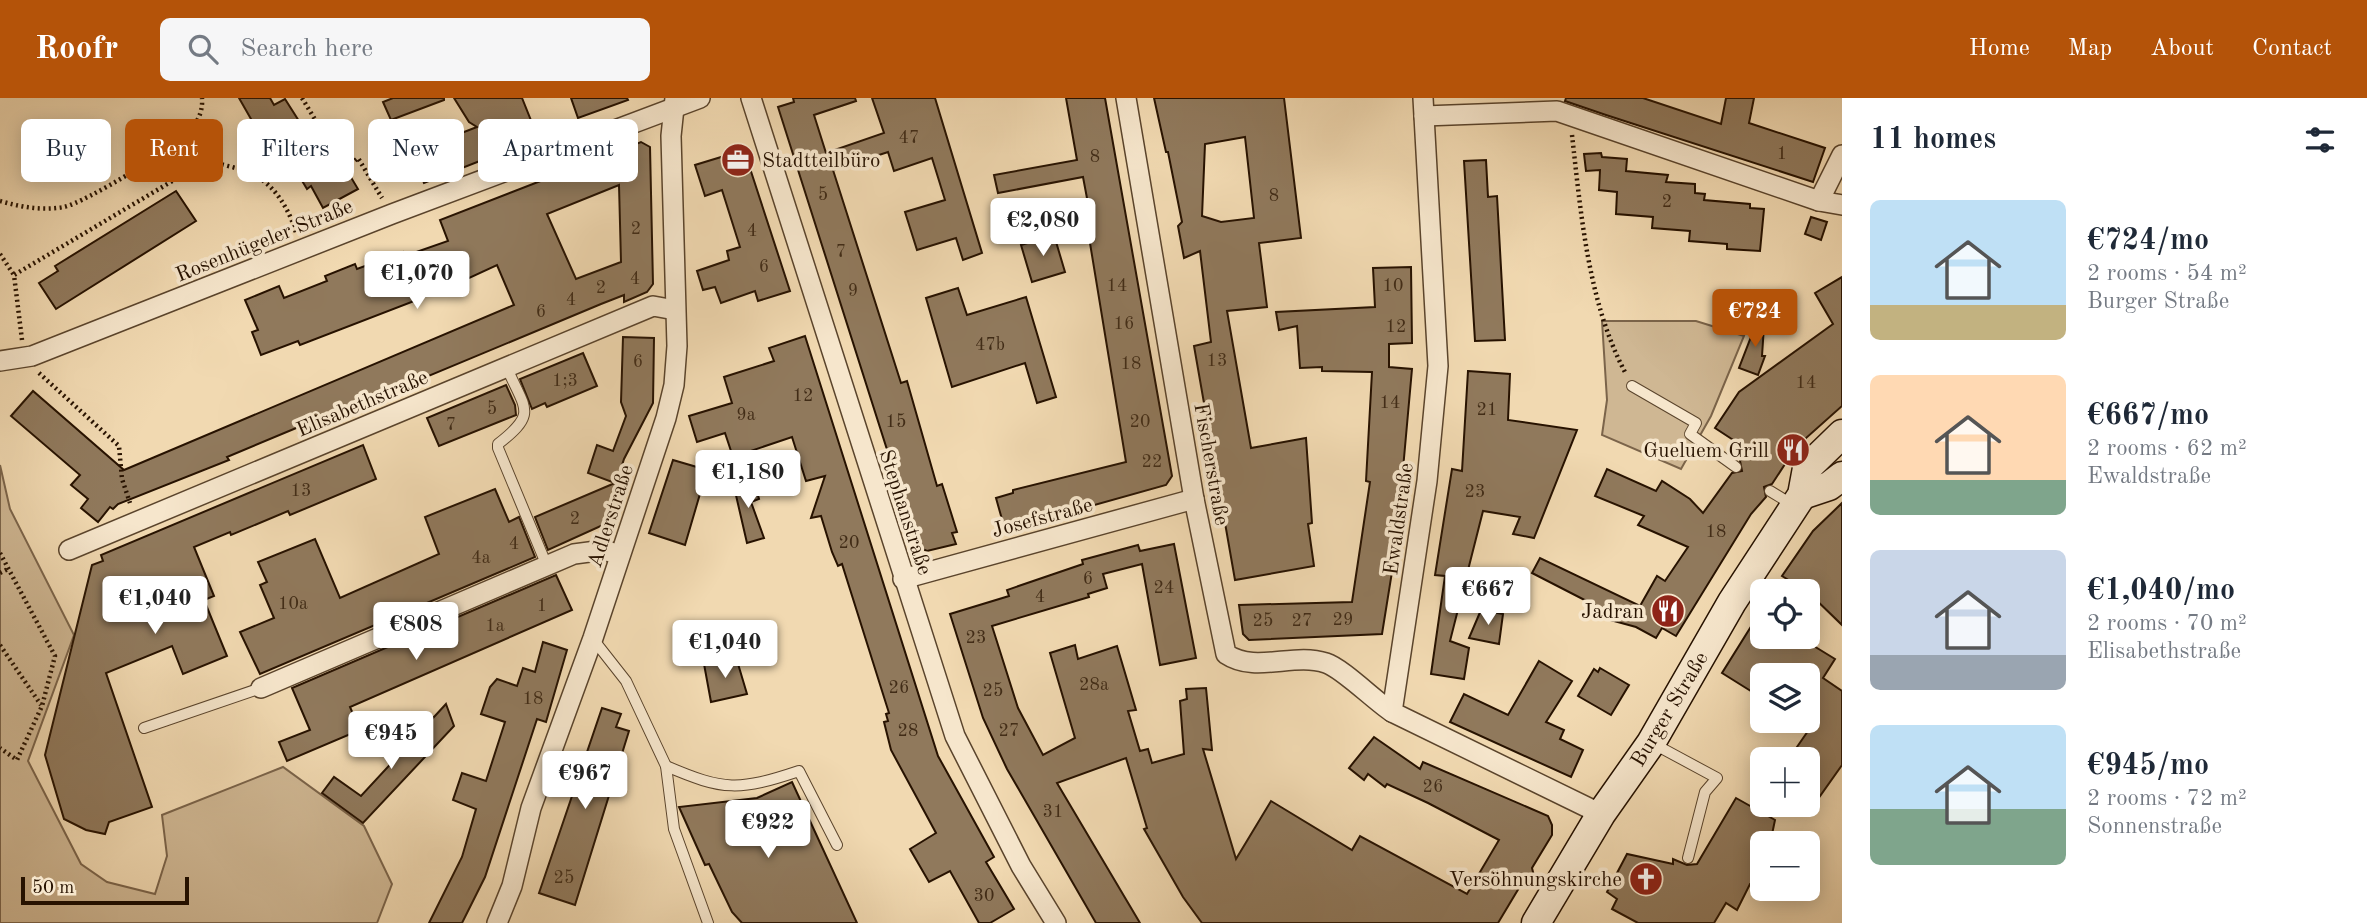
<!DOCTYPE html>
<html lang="en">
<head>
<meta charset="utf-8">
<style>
  :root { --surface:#fff; --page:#f6f6f7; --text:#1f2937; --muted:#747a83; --accent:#b45309 }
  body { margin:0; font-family:"Old Standard TT",serif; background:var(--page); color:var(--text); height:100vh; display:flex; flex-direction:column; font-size:26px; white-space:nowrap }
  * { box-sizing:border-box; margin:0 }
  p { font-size:23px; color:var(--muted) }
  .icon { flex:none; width:38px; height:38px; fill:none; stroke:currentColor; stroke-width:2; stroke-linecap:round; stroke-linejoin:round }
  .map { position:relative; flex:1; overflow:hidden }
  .details { display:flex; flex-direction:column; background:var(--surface); width:525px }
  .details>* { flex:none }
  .banner { position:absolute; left:21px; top:21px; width:665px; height:63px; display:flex; gap:14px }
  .buttons { position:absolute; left:1750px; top:481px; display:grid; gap:14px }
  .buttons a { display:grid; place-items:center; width:70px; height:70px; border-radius:10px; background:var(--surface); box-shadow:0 4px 18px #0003; font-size:35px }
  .scale { position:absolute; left:21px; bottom:18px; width:168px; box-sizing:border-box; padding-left:7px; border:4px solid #271200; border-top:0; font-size:19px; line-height:24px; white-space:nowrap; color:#271200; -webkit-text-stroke:5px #f6e6cc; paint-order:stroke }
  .price { position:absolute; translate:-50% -60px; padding:0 16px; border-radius:7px; background:#fff; color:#222; font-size:23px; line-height:46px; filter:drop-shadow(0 2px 4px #0008) }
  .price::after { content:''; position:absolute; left:50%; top:42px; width:21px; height:16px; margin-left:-10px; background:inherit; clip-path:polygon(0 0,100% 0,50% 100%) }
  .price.current { background:var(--accent); color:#fff }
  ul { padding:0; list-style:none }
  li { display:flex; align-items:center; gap:21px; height:175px; padding:0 28px }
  li span { display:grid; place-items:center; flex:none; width:196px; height:140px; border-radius:10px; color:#555 }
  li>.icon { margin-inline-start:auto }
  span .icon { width:84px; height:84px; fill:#fffc; stroke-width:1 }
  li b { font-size:30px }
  h2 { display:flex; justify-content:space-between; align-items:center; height:84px; padding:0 28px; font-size:30px }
  .tag { padding:0 24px; border-radius:10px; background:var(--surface); box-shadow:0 4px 18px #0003; font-size:24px; line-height:63px }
  .tag.current { background:var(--accent); color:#fff }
  header { display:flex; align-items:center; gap:42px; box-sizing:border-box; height:98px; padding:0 35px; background:var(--accent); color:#fff }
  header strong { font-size:33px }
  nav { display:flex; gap:38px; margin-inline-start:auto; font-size:24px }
  .search { width:490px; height:63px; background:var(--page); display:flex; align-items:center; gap:18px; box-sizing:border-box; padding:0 24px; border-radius:10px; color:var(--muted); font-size:26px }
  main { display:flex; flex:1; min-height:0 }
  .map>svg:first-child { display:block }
  .green { fill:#cfb793; stroke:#7b644a; stroke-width:2 }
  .building { fill:#90795c; stroke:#271200; stroke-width:2; fill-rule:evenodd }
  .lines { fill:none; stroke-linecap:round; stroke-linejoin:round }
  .lane-casing { stroke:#5a442c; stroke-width:12 }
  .street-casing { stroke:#5a442c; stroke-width:22 }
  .secondary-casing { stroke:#271200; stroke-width:31 }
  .path { stroke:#271200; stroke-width:4.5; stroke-dasharray:2 3.5; stroke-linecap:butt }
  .lane { stroke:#f6e6cc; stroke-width:10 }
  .street { stroke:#f6e6cc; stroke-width:19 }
  .secondary { stroke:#f6e6cc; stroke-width:28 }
  .labels { text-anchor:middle; stroke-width:7; stroke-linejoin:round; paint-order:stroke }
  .number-label { font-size:18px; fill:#412c17 }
  .poi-label { font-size:21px; fill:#271200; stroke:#f6e6cc; text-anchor:end }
  .street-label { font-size:21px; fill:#271200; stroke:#f6e6cc }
</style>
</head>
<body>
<header>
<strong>Roofr</strong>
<div class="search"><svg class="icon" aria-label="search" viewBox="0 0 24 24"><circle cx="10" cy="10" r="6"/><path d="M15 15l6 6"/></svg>Search here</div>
<nav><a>Home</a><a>Map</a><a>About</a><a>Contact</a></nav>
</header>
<main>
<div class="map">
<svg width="1842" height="825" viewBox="0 0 1842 825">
  <rect width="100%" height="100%" fill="#f1d9b1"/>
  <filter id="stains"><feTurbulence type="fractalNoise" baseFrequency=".00286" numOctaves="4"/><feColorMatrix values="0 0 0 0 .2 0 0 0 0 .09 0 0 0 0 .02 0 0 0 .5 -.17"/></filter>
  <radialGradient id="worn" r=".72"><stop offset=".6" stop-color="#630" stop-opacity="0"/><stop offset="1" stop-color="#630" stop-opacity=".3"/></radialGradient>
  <g class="green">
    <polygon points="1602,223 1696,223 1744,238 1711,318 1681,371 1602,337 1607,302"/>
    <polygon points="0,367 10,411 74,537 28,663 81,766 107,784 155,796 167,758 162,717 283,669 364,728 392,786 377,825 0,825"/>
  </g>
  <g class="building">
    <polygon points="239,0 270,0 274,7 285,1 311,42 318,38 342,80 349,76 358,91 323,110 311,88 307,91 295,71 291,73 279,51 275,54 263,33 259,35"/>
    <polygon points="393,0 444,0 444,2 391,22 383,4"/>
    <polygon points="454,0 522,0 538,40 424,85 412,54 477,29 469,24"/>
    <polygon points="571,0 627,0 628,2 578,20"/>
    <polygon points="793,0 855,0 856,3 814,17 826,55 884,35 872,0 935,0 982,155 963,162 956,140 917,152 905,114 945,102 932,60 894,73 888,54 833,72 901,285 907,283 937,388 942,386 957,434 952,435 956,446 927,453 918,449 778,9 794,4"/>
    <polygon points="1066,0 1105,0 1172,378 1166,387 1005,432 996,400 1013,395 1013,392 1126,364 1088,133 1093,132 1083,79 998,95 994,77 1077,62"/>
    <path d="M 1154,0 L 1284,0 L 1301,140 L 1259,145 L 1267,209 L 1227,213 L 1251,350 L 1306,340 L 1312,425 L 1308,426 L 1314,468 L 1235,482 L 1194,248 L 1211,244 L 1200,153 L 1184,160 L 1178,128 L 1182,124 L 1168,54 L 1166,54 ZM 1245,39 L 1254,120 L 1221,124 L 1202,118 L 1205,46 Z"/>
    <polygon points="1566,0 1643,0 1721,26 1726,0 1754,0 1749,25 1825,50 1813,84 1606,17 1565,3"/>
    <path d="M 641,44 L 650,49 L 653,186 L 647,194 L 624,204 L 624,197 L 601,206 L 383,297 L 382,294 L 325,318 L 227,359 L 229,362 L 118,406 L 113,411 L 110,409 L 98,424 L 81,410 L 88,401 L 71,387 L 80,377 L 11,318 L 33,293 L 124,372 L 514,207 L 497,167 L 454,187 L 452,183 L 420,196 L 422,200 L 300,247 L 298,243 L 261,257 L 252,234 L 258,232 L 245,202 L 279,188 L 284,200 L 327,183 L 325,178 L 355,166 L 357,171 L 403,154 L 405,158 L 448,143 L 440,122 ZM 619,87 L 621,164 L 576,181 L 547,116 Z"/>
    <polygon points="744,52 790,193 758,203 755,193 721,205 715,189 703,192 697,173 729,162 727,153 740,149 722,92 705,98 695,67"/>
    <polygon points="1601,55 1602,59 1627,61 1626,73 1668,77 1666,84 1695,86 1695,95 1705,96 1704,102 1750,106 1750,110 1764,111 1760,153 1727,151 1727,146 1689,143 1690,133 1652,130 1653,119 1616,116 1617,94 1599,92 1600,72 1586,73 1584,56"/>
    <polygon points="1486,62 1488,99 1497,98 1505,242 1475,243 1464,63"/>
    <polygon points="176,93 196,123 56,211 39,185 58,173 55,168"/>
    <polygon points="1811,119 1827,124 1821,142 1805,136"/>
    <polygon points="1054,137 1065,174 1032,184 1021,147"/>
    <polygon points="1411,169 1412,245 1389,246 1389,269 1412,271 1396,449 1382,536 1249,542 1243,536 1239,507 1352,504 1370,384 1366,383 1372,274 1322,273 1322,269 1300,270 1297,228 1279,232 1276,214 1375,209 1373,170"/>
    <polygon points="1842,179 1842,308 1806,340 1801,350 1789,360 1772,386 1764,389 1766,399 1751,416 1676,538 1662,530 1656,540 1636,529 1610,522 1608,514 1532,475 1540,460 1640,508 1657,478 1665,483 1688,449 1638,427 1644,418 1595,398 1607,371 1656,393 1662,383 1690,401 1703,415 1732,375 1742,373 1740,363 1747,351 1715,330 1739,294 1833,226 1815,195"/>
    <polygon points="958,190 967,217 1026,199 1056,299 1037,305 1025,265 952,289 926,200"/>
    <polygon points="1761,213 1765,213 1762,258 1765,258 1758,277 1739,270"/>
    <polygon points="805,238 938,658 994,759 986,764 1014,811 990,825 979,825 950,773 929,784 910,751 936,735 891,652 884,624 888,623 886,616 889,615 842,466 838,468 832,454 821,418 811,420 825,378 806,383 792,339 733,359 725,335 697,344 689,318 732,305 724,279 774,263 769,250"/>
    <polygon points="623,239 654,240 653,305 624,361 603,427 548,452 535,419 615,385 588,375 597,347 613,353 626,318 621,304"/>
    <polygon points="583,255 597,288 547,309 545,305 532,311 520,281"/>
    <polygon points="1468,273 1510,276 1508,322 1577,332 1534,440 1513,436 1520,419 1483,413 1450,543 1469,550 1464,581 1431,576 1445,478 1435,477 1452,371 1462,373"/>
    <polygon points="506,287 515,307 516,317 439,348 427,320"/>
    <polygon points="363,347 376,381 290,417 288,413 231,437 230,434 194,449 214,498 204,502 227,558 183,576 172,548 106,575 152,709 109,724 105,736 86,732 64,721 45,657 92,467 103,463 101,457"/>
    <polygon points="673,362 707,372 685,447 649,435"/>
    <polygon points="732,380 755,387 759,401 751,404 764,440 747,445"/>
    <polygon points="495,391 509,424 519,419 535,459 260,576 240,534 274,520 260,487 267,484 258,464 315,441 340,500 439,456 425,419"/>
    <polygon points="1842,405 1842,527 1808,494 1782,478 1813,433"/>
    <polygon points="1174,446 1196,560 1160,567 1142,466 1103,476 1107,490 1088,496 1089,499 992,528 1018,610 1043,657 1075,640 1050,555 1075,547 1078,561 1117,548 1136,612 1128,613 1140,653 1148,651 1152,665 1184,656 1180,603 1187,601 1186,591 1206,590 1212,652 1203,651 1236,761 1271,703 1352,752 1360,738 1467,796 1499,742 1428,705 1387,686 1385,689 1368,676 1364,682 1349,670 1374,639 1420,671 1423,664 1548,718 1552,727 1552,737 1532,770 1534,778 1525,780 1498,825 1202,825 1183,799 1144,731 1147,730 1126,660 1057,685 1140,825 1096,825 1007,671 983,620 950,516 1009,498 1007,492 1083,466 1082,462 1138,447 1140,453"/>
    <polygon points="556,477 572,512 350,609 360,632 287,663 279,644 310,632 292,590"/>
    <polygon points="1762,511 1762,539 1799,539 1835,561 1823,580 1842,593 1842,667 1808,715 1808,662 1788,662 1808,633 1808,578 1762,578 1762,600 1722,575"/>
    <polygon points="1481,512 1503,516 1499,546 1469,540"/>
    <polygon points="543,544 567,552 546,624 537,621 485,779 462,825 429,825 462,759 476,711 453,702 462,675 486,683 505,624 481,616 490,589 497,581 517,588 523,570 535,574"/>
    <polygon points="736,559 747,596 711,604 704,566"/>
    <polygon points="1539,563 1572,583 1546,624 1564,632 1560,641 1583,652 1571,679 1450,624 1464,596 1508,617"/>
    <polygon points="1600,570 1629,587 1611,617 1578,598 1594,571 1598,574"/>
    <polygon points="446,606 454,628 363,725 322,695 334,679 361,698"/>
    <polygon points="602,610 621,616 616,629 629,633 575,807 539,795"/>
    <polygon points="792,684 857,825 742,825 732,814 709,766 705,767 679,709 757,700"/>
    <polygon points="1736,700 1775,722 1770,746 1762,746 1762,787 1750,786 1737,812 1726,805 1714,825 1638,825 1612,811 1617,801 1607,794 1627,756 1673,766 1673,761 1687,767 1697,766"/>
  </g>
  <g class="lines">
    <g class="lane-casing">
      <g id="lane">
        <path d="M 507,270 C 525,312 538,315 498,346 L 498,350 L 547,468"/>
        <polyline points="1632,288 1696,325 1690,336 1736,369"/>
        <polyline points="1770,393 1793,407"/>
        <polyline points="593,541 626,583 666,668 674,731 708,825"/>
        <polyline points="144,630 261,590"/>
        <polyline points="1652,645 1717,680 1705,694 1688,760"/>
        <path d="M 666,668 C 724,693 739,693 799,673 L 837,747"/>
      </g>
    </g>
    <g class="street-casing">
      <g id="street">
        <polyline points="751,0 955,638 1021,768 1056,825"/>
        <path d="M 1126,0 L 1194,401 L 1226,556 C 1256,576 1293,554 1326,565 C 1342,570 1375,603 1392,614"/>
        <polyline points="1423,0 1438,268 1427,383 1392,614 1601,716"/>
        <polyline points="1424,18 1557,13 1819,103 1842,107"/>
        <polyline points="1819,103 1842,57"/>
        <polyline points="0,263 32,258 392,116 700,0"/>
        <polyline points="69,452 653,208 675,212"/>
        <polyline points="903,481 1194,401"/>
        <polyline points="261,590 574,456 604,452 620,457"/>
        <polyline points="497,825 512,788 531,710 593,540 666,320 674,287 677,248 671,38 675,0"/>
      </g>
    </g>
    <g class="secondary-casing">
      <g id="secondary">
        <polyline points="1802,397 1829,388 1842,378"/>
        <polyline points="1536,825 1601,716 1651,645 1732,504 1802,397 1807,370 1842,336"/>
      </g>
    </g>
    <g class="path">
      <polyline points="302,0 319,28 327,24 352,65 358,60 382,100"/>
      <path d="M 188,36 C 189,69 234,64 256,78 C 276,89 290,113 296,135"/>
      <path d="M 1572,37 C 1581,116 1588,205 1626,276"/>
      <polyline points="159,55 197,62 201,66 211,64"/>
      <path d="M 0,103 C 21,109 42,113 64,109 C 86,104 173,51 189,34 C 198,24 203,13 202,0"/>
      <polyline points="0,156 14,177"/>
      <polyline points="22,242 14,177 201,66"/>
      <polyline points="39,275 119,348 122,381 130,405"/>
      <polyline points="0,455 55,558 42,608 17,662 0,650"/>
      <polyline points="0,475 8,471"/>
      <polyline points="0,547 41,607"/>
    </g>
    <use href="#lane" class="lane"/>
    <use href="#street" class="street"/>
    <use href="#secondary" class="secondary"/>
  </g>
  <defs>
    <g id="office-disc" transform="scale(1.75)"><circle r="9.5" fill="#8f2418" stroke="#f6e6cc"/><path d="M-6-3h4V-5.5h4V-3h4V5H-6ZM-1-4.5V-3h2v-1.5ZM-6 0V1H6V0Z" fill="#fff"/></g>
    <g id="restaurant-disc" transform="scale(1.75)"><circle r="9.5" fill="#8f2418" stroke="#f6e6cc"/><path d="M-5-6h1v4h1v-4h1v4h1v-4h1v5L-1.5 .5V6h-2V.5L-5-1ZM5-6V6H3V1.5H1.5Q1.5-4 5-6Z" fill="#fff"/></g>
    <g id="church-disc" transform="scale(1.75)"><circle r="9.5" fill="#8f2418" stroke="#f6e6cc"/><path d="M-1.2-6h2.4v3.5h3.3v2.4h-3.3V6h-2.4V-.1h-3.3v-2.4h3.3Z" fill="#fff"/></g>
  </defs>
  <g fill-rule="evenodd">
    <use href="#office-disc" x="738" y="62"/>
    <use href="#restaurant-disc" x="1793" y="352"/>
    <use href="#restaurant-disc" x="1668" y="513"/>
    <use href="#church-disc" x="1646" y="781"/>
  </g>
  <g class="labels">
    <g class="number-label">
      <text x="909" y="45">47</text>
      <text x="1782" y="61">1</text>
      <text x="1095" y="64">8</text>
      <text x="823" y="102">5</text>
      <text x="1274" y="103">8</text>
      <text x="1667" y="109">2</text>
      <text x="636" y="136">2</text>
      <text x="752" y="138">4</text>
      <text x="841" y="159">7</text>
      <text x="764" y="174">6</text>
      <text x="635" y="186">4</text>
      <text x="1117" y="193">14</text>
      <text x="1393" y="193">10</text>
      <text x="601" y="195">2</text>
      <text x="853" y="198">9</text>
      <text x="571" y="207">4</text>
      <text x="541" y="219">6</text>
      <text x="1124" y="231">16</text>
      <text x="1396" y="234">12</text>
      <text x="990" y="252">47b</text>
      <text x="1217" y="268">13</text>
      <text x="638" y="269">6</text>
      <text x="1131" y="271">18</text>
      <text x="565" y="288">1;3</text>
      <text x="1806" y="290">14</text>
      <text x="803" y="303">12</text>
      <text x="1390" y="310">14</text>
      <text x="492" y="316">5</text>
      <text x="1487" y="317">21</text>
      <text x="746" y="322">9a</text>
      <text x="896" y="329">15</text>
      <text x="1140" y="329">20</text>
      <text x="451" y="332">7</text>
      <text x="1152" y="369">22</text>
      <text x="301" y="398">13</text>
      <text x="1475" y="399">23</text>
      <text x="575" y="426">2</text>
      <text x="1716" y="439">18</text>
      <text x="849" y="450">20</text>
      <text x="514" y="451">4</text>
      <text x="481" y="465">4a</text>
      <text x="1088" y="486">6</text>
      <text x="1164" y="495">24</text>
      <text x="1040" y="504">4</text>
      <text x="293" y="511">10a</text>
      <text x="542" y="513">1</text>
      <text x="1343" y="527">29</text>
      <text x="1263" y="528">25</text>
      <text x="1302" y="528">27</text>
      <text x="495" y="533">1a</text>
      <text x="976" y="545">23</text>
      <text x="1094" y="592">28a</text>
      <text x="899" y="595">26</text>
      <text x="993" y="598">25</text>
      <text x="533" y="606">18</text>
      <text x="908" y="638">28</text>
      <text x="1009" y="638">27</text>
      <text x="1433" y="694">26</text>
      <text x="1053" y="719">31</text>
      <text x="564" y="785">25</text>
      <text x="984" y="803">30</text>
    </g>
    <g class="poi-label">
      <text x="762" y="69" text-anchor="start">Stadtteilbüro</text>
      <text x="1769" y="359">Gueluem Grill</text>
      <text x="1644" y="520">Jadran</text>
      <text x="1622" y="788">Versöhnungskirche</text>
    </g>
    <g class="street-label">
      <text transform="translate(264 142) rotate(-22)" y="7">Rosenhügeler Straße</text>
      <text transform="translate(362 305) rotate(-23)" y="7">Elisabethstraße</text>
      <text transform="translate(1212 366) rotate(80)" y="7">Fischerstraße</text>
      <text transform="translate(906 414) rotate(72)" y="7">Stephanstraße</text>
      <text transform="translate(610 418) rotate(-72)" y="7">Adlerstraße</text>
      <text transform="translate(1042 419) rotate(-15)" y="7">Josefstraße</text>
      <text transform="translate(1398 421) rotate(-82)" y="7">Ewaldstraße</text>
      <text transform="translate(1669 611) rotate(-59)" y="7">Burger Straße</text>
    </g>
  </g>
  <rect width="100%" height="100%" filter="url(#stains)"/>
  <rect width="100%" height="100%" fill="url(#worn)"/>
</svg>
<div class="buttons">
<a><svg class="icon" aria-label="locate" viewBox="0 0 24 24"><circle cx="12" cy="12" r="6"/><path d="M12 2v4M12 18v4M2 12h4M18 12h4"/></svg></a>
<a><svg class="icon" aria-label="layers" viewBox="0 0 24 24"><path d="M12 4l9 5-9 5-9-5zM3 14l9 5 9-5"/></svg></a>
<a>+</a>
<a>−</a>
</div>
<div class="scale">50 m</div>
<b class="price" style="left:1043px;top:160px">€2,080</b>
<b class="price" style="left:417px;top:213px">€1,070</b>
<b class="price current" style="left:1755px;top:251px">€724</b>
<b class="price" style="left:748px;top:412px">€1,180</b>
<b class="price" style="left:1488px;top:529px">€667</b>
<b class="price" style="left:155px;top:538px">€1,040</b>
<b class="price" style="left:416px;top:564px">€808</b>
<b class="price" style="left:725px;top:582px">€1,040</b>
<b class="price" style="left:391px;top:673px">€945</b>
<b class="price" style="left:585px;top:713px">€967</b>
<b class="price" style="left:768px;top:762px">€922</b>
<div class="banner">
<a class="tag">Buy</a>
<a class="tag current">Rent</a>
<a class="tag">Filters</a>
<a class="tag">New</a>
<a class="tag">Apartment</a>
</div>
</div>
<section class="details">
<h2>11 homes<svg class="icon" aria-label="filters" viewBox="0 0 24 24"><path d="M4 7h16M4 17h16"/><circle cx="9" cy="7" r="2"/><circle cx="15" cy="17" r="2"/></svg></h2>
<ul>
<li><span style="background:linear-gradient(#bfe0f5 75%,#c2b280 0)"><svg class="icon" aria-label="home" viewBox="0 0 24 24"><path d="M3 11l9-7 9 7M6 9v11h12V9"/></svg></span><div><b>€724/mo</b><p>2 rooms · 54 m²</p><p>Burger Straße</p></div></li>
<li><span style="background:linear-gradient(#ffd9b3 75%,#7fa58c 0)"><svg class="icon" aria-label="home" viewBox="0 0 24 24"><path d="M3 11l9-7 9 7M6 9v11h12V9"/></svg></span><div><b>€667/mo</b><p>2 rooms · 62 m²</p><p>Ewaldstraße</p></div></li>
<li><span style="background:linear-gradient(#c9d6e8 75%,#9aa5b1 0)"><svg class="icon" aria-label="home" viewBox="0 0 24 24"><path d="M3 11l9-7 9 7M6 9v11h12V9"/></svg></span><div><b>€1,040/mo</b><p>2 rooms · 70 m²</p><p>Elisabethstraße</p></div></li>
<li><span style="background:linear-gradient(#bfe0f5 60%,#7fa58c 0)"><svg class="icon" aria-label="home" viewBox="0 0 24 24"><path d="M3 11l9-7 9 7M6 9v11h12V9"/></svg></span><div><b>€945/mo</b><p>2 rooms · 72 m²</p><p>Sonnenstraße</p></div></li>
</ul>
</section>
</main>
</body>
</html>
